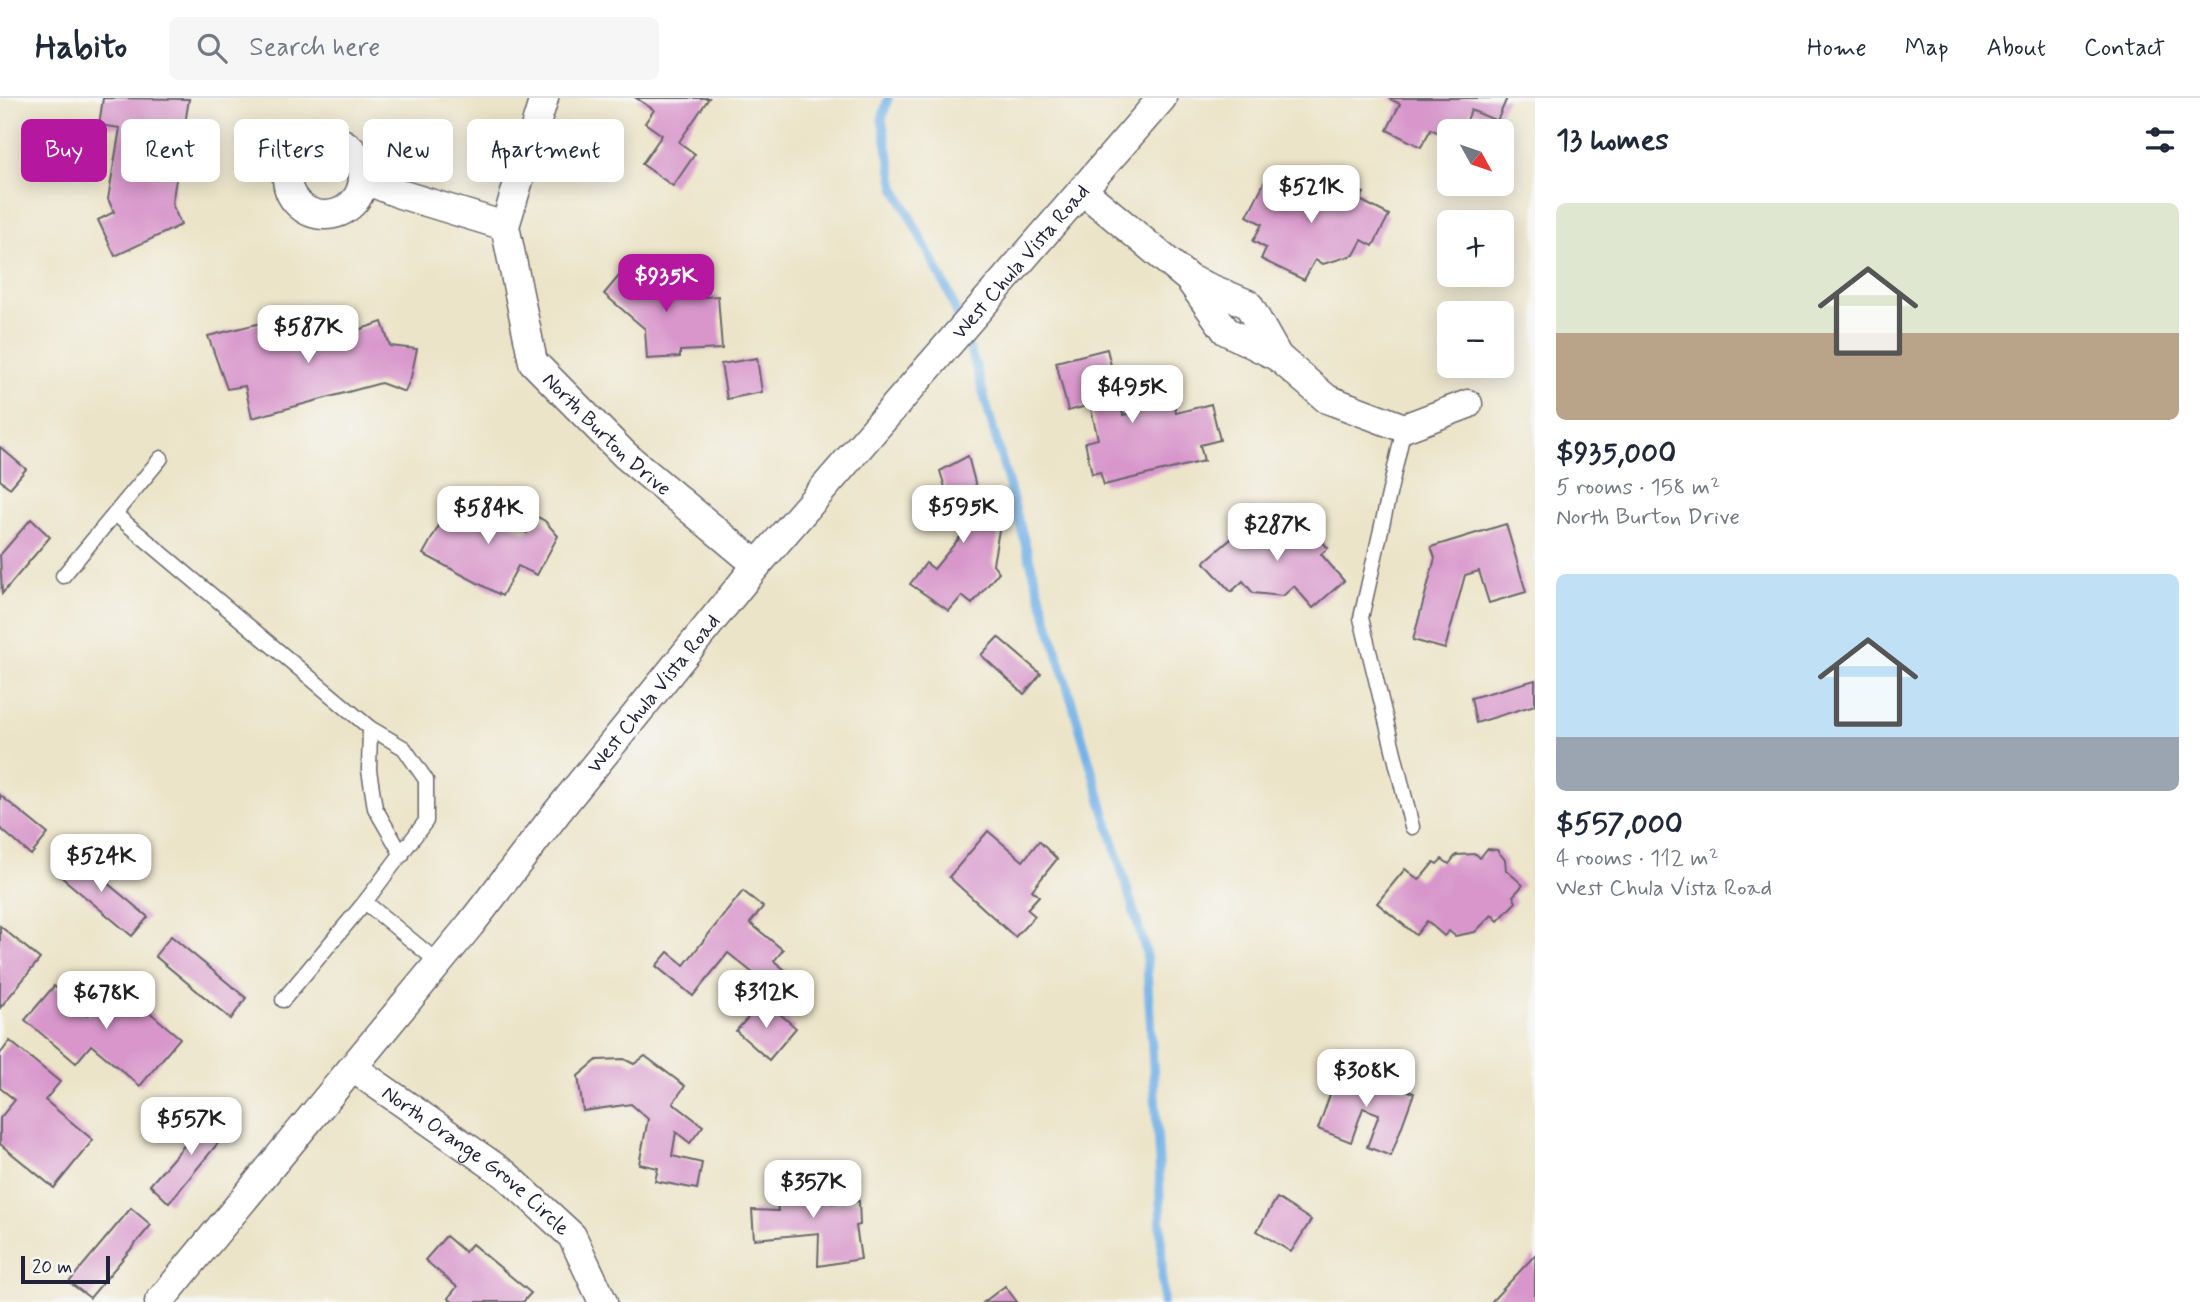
<!DOCTYPE html>
<html lang="en">
<head>
<meta charset="utf-8">
<style>
  :root { --surface:#fff; --page:#f6f6f7; --text:#1f2937; --muted:#747a83; --line:#e0e1e3; --accent:#b5179e }
  body { margin:0; font-family:Mynerve,sans-serif; background:var(--page); color:var(--text); height:100vh; display:flex; flex-direction:column; font-size:26px; white-space:nowrap }
  * { box-sizing:border-box; margin:0 }
  p { font-size:23px; color:var(--muted) }
  .icon { flex:none; width:38px; height:38px; fill:none; stroke:currentColor; stroke-width:2; stroke-linecap:round; stroke-linejoin:round }
  .map { position:relative; flex:1; overflow:hidden }
  .sheet { display:flex; flex-direction:column; background:var(--surface); width:665px }
  .sheet>* { flex:none }
  .guide { position:absolute; left:21px; top:21px; width:665px; height:63px; display:flex; gap:14px }
  .needle { width:46px; rotate:130deg }
  .tools { position:absolute; left:1437px; top:21px; display:grid; gap:14px }
  .tools a { display:grid; place-items:center; width:77px; height:77px; border-radius:10px; background:var(--surface); box-shadow:0 4px 18px #0003; font-size:35px }
  .scale { position:absolute; left:21px; bottom:18px; width:89px; box-sizing:border-box; padding-left:7px; border:4px solid #22223b; border-top:0; font-size:19px; line-height:24px; white-space:nowrap; color:#22223b; -webkit-text-stroke:5px #f6f6f2; paint-order:stroke }
  .price { position:absolute; translate:-50% -60px; padding:0 16px; border-radius:14px; background:#fff; color:#222; font-size:23px; line-height:46px; filter:drop-shadow(0 2px 4px #0008) }
  .price::after { content:''; position:absolute; left:50%; top:42px; width:21px; height:16px; margin-left:-10px; background:inherit; clip-path:polygon(0 0,100% 0,50% 100%) }
  .price.selected { background:var(--accent); color:#fff }
  ul { padding:0; list-style:none }
  li { display:grid; align-content:center; gap:14px; height:371px; padding:0 21px }
  li span { display:grid; place-items:center; height:217px; border-radius:10px; color:#555 }
  li>.icon { margin-inline-start:auto }
  span .icon { width:126px; height:126px; fill:#fffc; stroke-width:1 }
  li b { font-size:30px }
  h2 { display:flex; justify-content:space-between; align-items:center; height:84px; padding:0 21px; font-size:30px }
  .chip { padding:0 24px; border-radius:10px; background:var(--surface); box-shadow:0 4px 18px #0003; font-size:24px; line-height:63px }
  .chip.selected { background:var(--accent); color:#fff }
  header { display:flex; align-items:center; gap:42px; box-sizing:border-box; height:98px; padding:0 35px; background:var(--surface); border-bottom:2px solid var(--line) }
  header strong { font-size:33px }
  nav { display:flex; gap:38px; margin-inline-start:auto; font-size:24px }
  .search { width:490px; height:63px; background:var(--page); display:flex; align-items:center; gap:18px; box-sizing:border-box; padding:0 24px; border-radius:10px; color:var(--muted); font-size:26px }
  main { display:flex; flex:1; min-height:0 }
  .map>svg:first-child { display:block }
  .lines { fill:none; stroke-linecap:round; stroke-linejoin:round }
  .stream { stroke:#74b2e7; stroke-width:9 }
  .building { fill:#d896cb }
  .service-casing { stroke:#69666c; stroke-width:17 }
  .minor-casing { stroke:#69666c; stroke-width:31 }
  .service { stroke:#fff; stroke-width:14 }
  .minor { stroke:#fff; stroke-width:28 }
  .labels { text-anchor:middle; stroke-width:5; stroke-linejoin:round; paint-order:stroke }
  .street-label { font-size:21px; fill:#22223b; stroke:#f6f6f2 }
</style>
</head>
<body>
<header>
<strong>Habito</strong>
<div class="search"><svg class="icon" aria-label="search" viewBox="0 0 24 24"><circle cx="10" cy="10" r="6"/><path d="M15 15l6 6"/></svg>Search here</div>
<nav><a>Home</a><a>Map</a><a>About</a><a>Contact</a></nav>
</header>
<main>
<div class="map">
<svg width="1535" height="1204" viewBox="0 0 1535 1204">
  <rect width="100%" height="100%" fill="#f6f6f2"/>
  <filter id="ink" filterUnits="userSpaceOnUse"><feTurbulence type="fractalNoise" baseFrequency=".0143" numOctaves="2"/><feDisplacementMap in="SourceGraphic" scale="14" xChannelSelector="R" yChannelSelector="G"/><feConvolveMatrix kernelMatrix="1 2 1 2 8 2 1 2 1" color-interpolation-filters="sRGB"/></filter>
  <filter id="wash" filterUnits="userSpaceOnUse"><feTurbulence type="fractalNoise" baseFrequency=".00686" numOctaves="4" result="noise"/><feDisplacementMap in="SourceGraphic" scale="28" xChannelSelector="R" yChannelSelector="G"/><feGaussianBlur stdDeviation="1.57" result="paint"/><feColorMatrix in="noise" values="0 0 0 0 0 0 0 0 0 0 0 0 0 0 0 0 0 1.4 0 .05"/><feComposite in="paint" operator="in"/></filter>
  <g filter="url(#wash)">
    <rect width="100%" height="100%" fill="#ece4c8"/>
    <g class="lines">
      <polyline class="stream" points="888,0 882,22 895,89 949,195 976,269 1030,463 1146,854 1159,1063 1163,1204"/>
    </g>
    <g id="blocks">
      <g class="building">
        <polygon points="103,0 189,1 172,106 181,127 115,158 98,122 114,114 108,101 120,30 99,27"/>
        <polygon points="636,0 709,0 679,44 695,56 673,88 642,66 662,37 645,25 654,12"/>
        <polygon points="1388,0 1507,0 1497,23 1471,12 1466,25 1439,35 1431,31 1421,49 1387,32 1400,6"/>
        <polygon points="1271,71 1334,103 1344,100 1350,88 1364,95 1360,102 1389,117 1373,148 1362,142 1354,157 1323,166 1315,162 1304,182 1261,161 1266,150 1253,143 1262,126 1247,118"/>
        <polygon points="634,160 682,201 718,198 722,251 680,253 680,259 647,261 645,231 604,196"/>
        <polygon points="265,224 269,241 303,230 307,249 382,224 390,248 417,251 411,279 405,294 381,285 252,320 245,288 227,291 208,238"/>
        <polygon points="1107,251 1123,317 1174,305 1176,315 1211,306 1220,342 1200,347 1204,363 1104,387 1100,374 1092,376 1085,344 1098,341 1090,307 1068,313 1056,264"/>
        <polygon points="757,260 762,294 727,301 721,266"/>
        <polygon points="0,349 26,371 10,390 0,382"/>
        <polygon points="968,358 979,400 970,406 971,410 1002,415 993,466 999,474 972,506 962,498 949,513 910,486 926,465 934,471 961,438 965,411 953,415 940,373"/>
        <polygon points="456,397 527,435 536,418 545,423 558,438 537,477 518,468 502,498 423,456"/>
        <polygon points="1297,415 1328,450 1321,456 1344,483 1313,510 1294,488 1283,498 1253,495 1243,483 1231,494 1204,464 1245,429 1252,437 1270,438"/>
        <polygon points="31,421 50,439 2,496 0,457"/>
        <polygon points="1506,426 1526,494 1489,505 1479,473 1465,477 1445,551 1413,542 1435,460 1431,449"/>
        <polygon points="998,539 1041,576 1024,596 981,557"/>
        <polygon points="1535,582 1535,607 1476,625 1471,600"/>
        <polygon points="0,697 48,736 31,757 0,730"/>
        <polygon points="988,733 1023,763 1039,743 1057,761 1032,792 1039,798 1027,811 1035,818 1015,839 949,779"/>
        <polygon points="1487,751 1497,752 1505,762 1506,772 1523,787 1513,798 1516,804 1498,823 1492,817 1475,834 1455,838 1449,833 1444,838 1427,823 1416,837 1377,805 1405,771 1419,782 1434,764 1437,766 1442,761 1449,766 1456,757 1476,756 1480,760"/>
        <polygon points="71,755 148,819 132,838 54,773"/>
        <polygon points="743,793 763,809 750,825 783,852 774,863 796,881 784,896 762,877 759,880 728,855 693,898 656,868 668,854 684,867"/>
        <polygon points="0,828 40,861 0,910"/>
        <polygon points="171,838 246,900 231,921 155,858"/>
        <polygon points="115,885 180,940 140,988 91,947 76,965 25,922 54,888 88,917"/>
        <polygon points="764,902 796,930 769,962 736,933"/>
        <polygon points="10,943 60,984 45,1002 93,1042 54,1090 0,1046 0,1020 15,1002 0,990 0,956"/>
        <polygon points="645,958 685,988 673,1005 703,1028 690,1045 676,1034 672,1058 702,1065 697,1091 655,1083 658,1070 639,1066 648,1021 631,1006 583,1013 578,978 597,962 624,961 634,966"/>
        <polygon points="1340,968 1414,995 1391,1058 1367,1049 1379,1016 1363,1010 1351,1044 1318,1031"/>
        <polygon points="213,1014 232,1028 169,1105 150,1087"/>
        <polygon points="828,1077 831,1105 859,1103 860,1127 856,1128 861,1161 818,1168 819,1135 754,1141 752,1112 778,1113 775,1091 787,1090 786,1084"/>
        <polygon points="1277,1100 1311,1122 1291,1154 1257,1133"/>
        <polygon points="131,1110 151,1127 90,1200 69,1184"/>
        <polygon points="446,1138 465,1154 472,1146 531,1195 523,1204 453,1204 448,1200 457,1189 425,1162"/>
        <polygon points="1535,1157 1535,1204 1491,1204"/>
        <polygon points="1005,1188 1017,1204 984,1204"/>
      </g>
    </g>
  </g>
  <g filter="url(#ink)">
    <use href="#blocks" fill-opacity="0" stroke="#69666c" stroke-width="2"/>
    <g class="lines">
      <g class="service-casing">
        <g id="service">
          <polyline points="1404,330 1361,520 1412,729"/>
          <polyline points="115,416 370,630 404,650 426,682 426,723 365,804"/>
          <polyline points="63,478 161,360"/>
          <polyline points="370,630 369,672 375,710 402,757"/>
          <polyline points="283,902 365,804 439,865"/>
        </g>
      </g>
      <g class="minor-casing">
        <g id="minor">
          <path id="s1" d="M 544,0 L 505,128 L 533,264 L 625,357 L 757,467"/>
          <circle cx="325" cy="79" r="38"/>
          <polyline points="363,81 400,96 505,128"/>
          <polyline points="1082,92 1189,181 1226,233 1278,259 1327,301 1404,330 1468,306"/>
          <polyline points="1191,182 1248,206 1278,259"/>
          <path id="s2" d="M 353,970 L 505,1076 L 572,1138 L 603,1204"/>
          <path id="s3" d="M 159,1204 L 470,827 L 558,713 L 757,467 L 1162,0"/>
        </g>
      </g>
      <use href="#service" class="service"/>
      <use href="#minor" class="minor"/>
    </g>
  </g>
  <g class="labels">
    <g class="street-label">
      <text dy="7" stroke="none"><textPath href="#s3" startOffset="1351">West Chula Vista Road</textPath></text>
      <text dy="7" stroke="none"><textPath href="#s1" startOffset="376">North Burton Drive</textPath></text>
      <text dy="7" stroke="none"><textPath href="#s3" startOffset="784">West Chula Vista Road</textPath></text>
      <text dy="7" stroke="none"><textPath href="#s2" startOffset="154">North Orange Grove Circle</textPath></text>
    </g>
  </g>
</svg>
<div class="tools">
<a><svg class="needle" viewBox="-14 -14 28 28"><path d="M0-13l5 13h-10z" fill="#e53935"/><path d="M0 13l5-13h-10z" fill="#747a83"/></svg></a>
<a>+</a>
<a>−</a>
</div>
<div class="scale">20 m</div>
<b class="price" style="left:1311px;top:127px">$521K</b>
<b class="price selected" style="left:666px;top:216px">$935K</b>
<b class="price" style="left:308px;top:267px">$587K</b>
<b class="price" style="left:1132px;top:327px">$495K</b>
<b class="price" style="left:963px;top:447px">$595K</b>
<b class="price" style="left:488px;top:448px">$584K</b>
<b class="price" style="left:1277px;top:465px">$287K</b>
<b class="price" style="left:101px;top:796px">$524K</b>
<b class="price" style="left:766px;top:932px">$312K</b>
<b class="price" style="left:106px;top:933px">$678K</b>
<b class="price" style="left:1366px;top:1011px">$308K</b>
<b class="price" style="left:191px;top:1059px">$557K</b>
<b class="price" style="left:813px;top:1122px">$357K</b>
<div class="guide">
<a class="chip selected">Buy</a>
<a class="chip">Rent</a>
<a class="chip">Filters</a>
<a class="chip">New</a>
<a class="chip">Apartment</a>
</div>
</div>
<section class="sheet">
<h2>13 homes<svg class="icon" aria-label="filters" viewBox="0 0 24 24"><path d="M4 7h16M4 17h16"/><circle cx="9" cy="7" r="2"/><circle cx="15" cy="17" r="2"/></svg></h2>
<ul>
<li><span style="background:linear-gradient(#dfe7d0 60%,#b9a48a 0)"><svg class="icon" aria-label="home" viewBox="0 0 24 24"><path d="M3 11l9-7 9 7M6 9v11h12V9"/></svg></span><div><b>$935,000</b><p>5 rooms · 158 m²</p><p>North Burton Drive</p></div></li>
<li><span style="background:linear-gradient(#bfe0f5 75%,#9aa5b1 0)"><svg class="icon" aria-label="home" viewBox="0 0 24 24"><path d="M3 11l9-7 9 7M6 9v11h12V9"/></svg></span><div><b>$557,000</b><p>4 rooms · 112 m²</p><p>West Chula Vista Road</p></div></li>
</ul>
</section>
</main>
</body>
</html>
